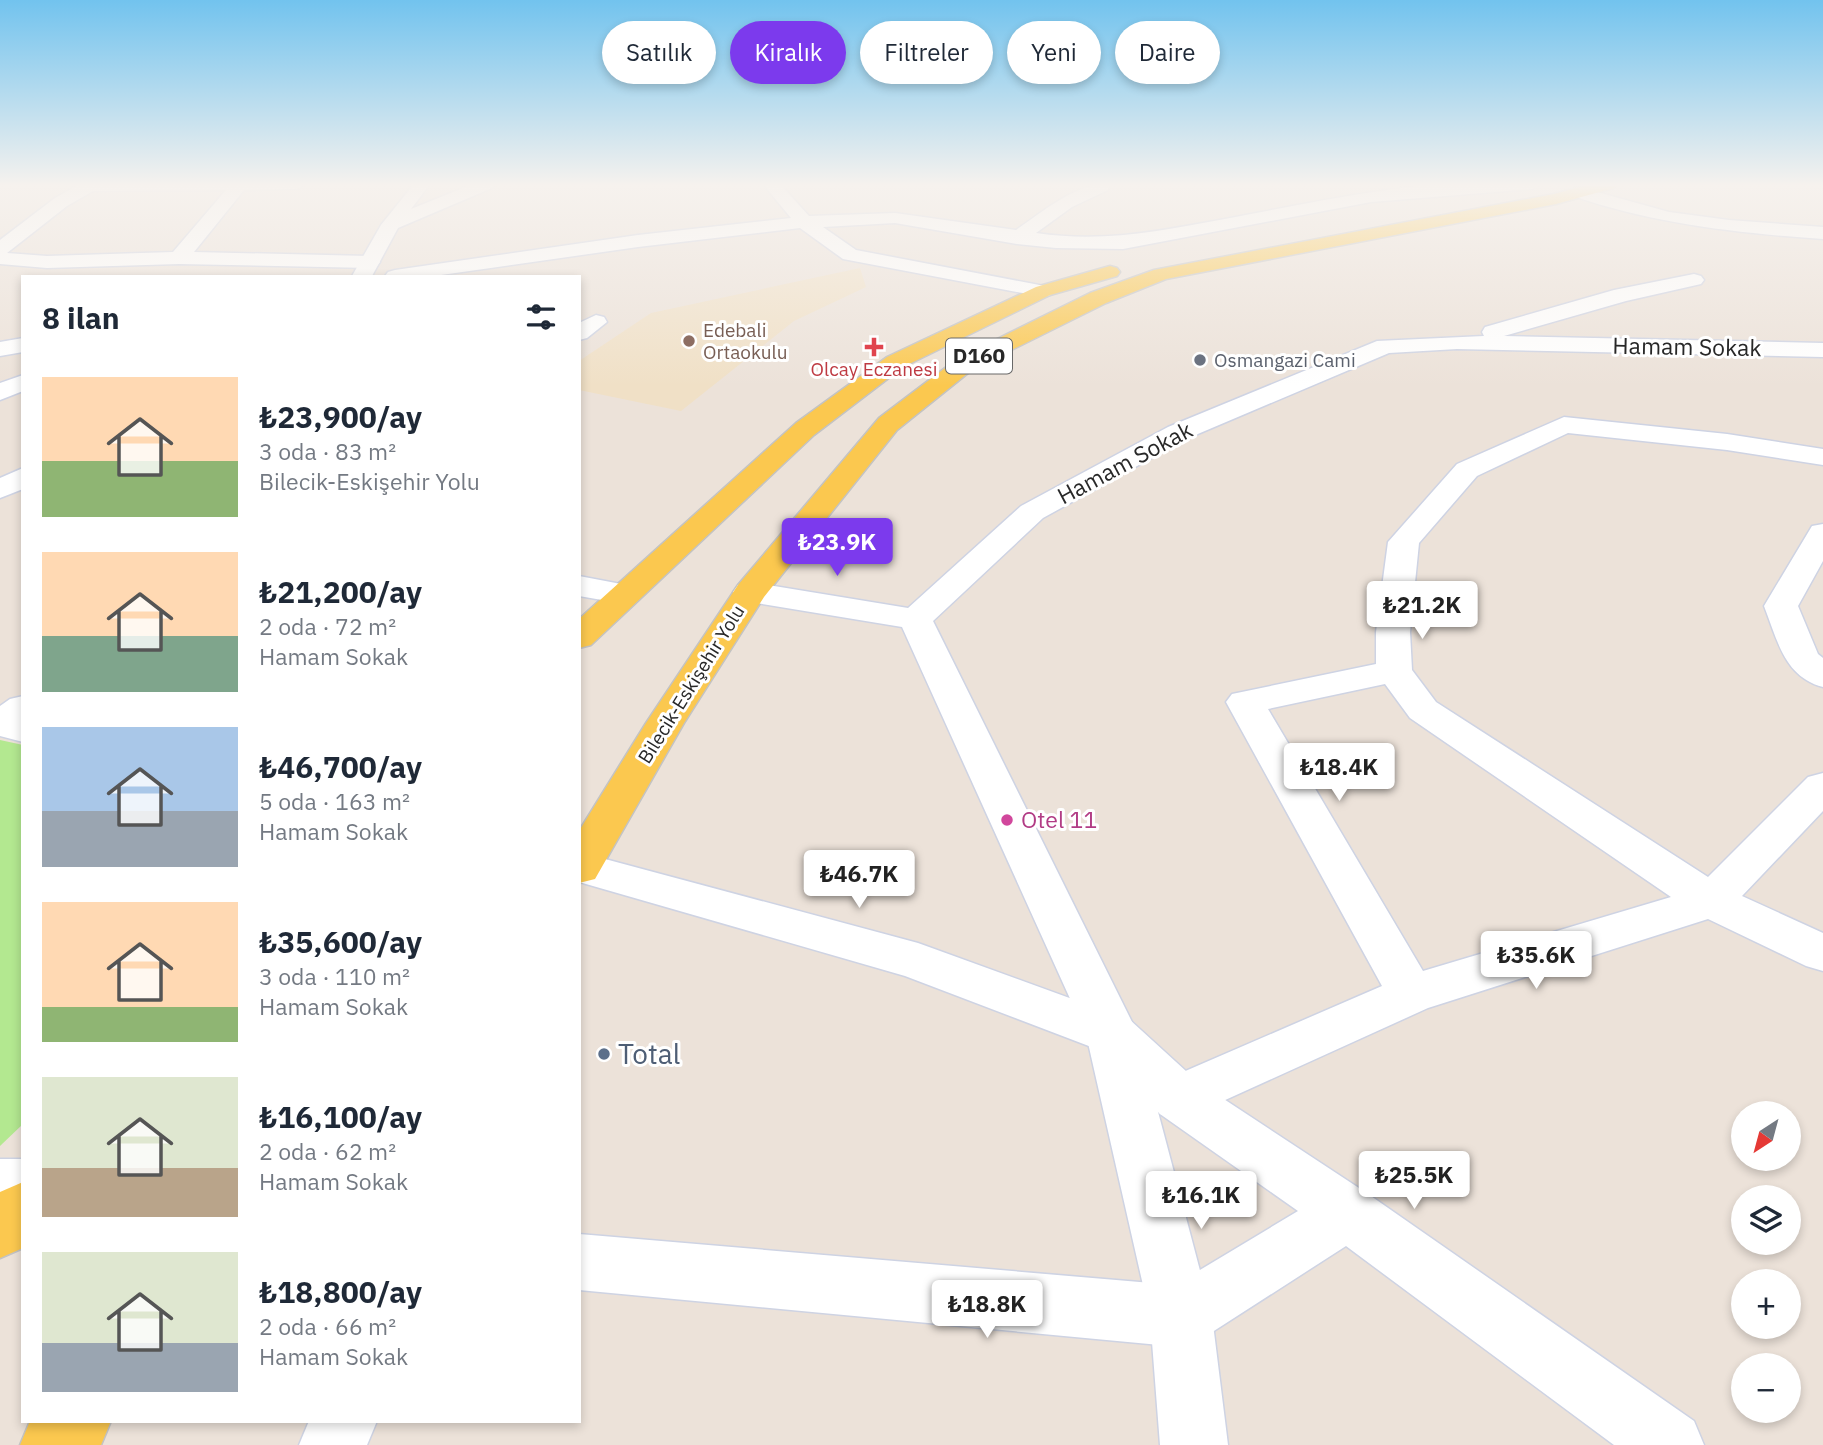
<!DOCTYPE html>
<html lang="tr">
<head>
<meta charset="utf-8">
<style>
  :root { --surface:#fff; --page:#f6f6f7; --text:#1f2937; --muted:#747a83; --accent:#7c3aed }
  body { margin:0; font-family:"IBM Plex Sans",sans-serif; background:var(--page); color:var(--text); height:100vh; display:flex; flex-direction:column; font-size:26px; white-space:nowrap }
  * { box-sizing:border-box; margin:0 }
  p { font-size:23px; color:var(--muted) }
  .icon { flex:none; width:38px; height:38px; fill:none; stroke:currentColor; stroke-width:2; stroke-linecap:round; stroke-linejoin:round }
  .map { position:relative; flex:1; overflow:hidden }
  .panel { position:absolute; left:21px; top:275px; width:560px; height:1148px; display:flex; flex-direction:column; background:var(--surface); border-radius:0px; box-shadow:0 4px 10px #0003 }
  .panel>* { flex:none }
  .top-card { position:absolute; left:602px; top:21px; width:665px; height:63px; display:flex; gap:14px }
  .needle { width:46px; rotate:216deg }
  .buttons { position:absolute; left:1731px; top:1101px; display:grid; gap:14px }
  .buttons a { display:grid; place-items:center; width:70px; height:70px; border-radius:50%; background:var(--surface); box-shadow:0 4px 10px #0003; font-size:35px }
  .price { position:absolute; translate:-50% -60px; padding:0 16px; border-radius:7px; background:#fff; color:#222; font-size:23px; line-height:46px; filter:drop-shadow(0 2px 4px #0008) }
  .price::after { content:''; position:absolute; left:50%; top:42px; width:21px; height:16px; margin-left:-10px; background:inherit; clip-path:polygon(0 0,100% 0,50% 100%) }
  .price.on { background:var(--accent); color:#fff }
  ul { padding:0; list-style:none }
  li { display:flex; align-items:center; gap:21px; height:175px; padding:0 21px }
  li span { display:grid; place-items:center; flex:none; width:196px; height:140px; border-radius:0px; color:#555 }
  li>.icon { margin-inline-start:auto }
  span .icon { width:84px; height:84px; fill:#fffc; stroke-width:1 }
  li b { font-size:30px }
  h2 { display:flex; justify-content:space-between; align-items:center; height:84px; padding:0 21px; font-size:30px }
  .chip { padding:0 24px; border-radius:32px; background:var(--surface); box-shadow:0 4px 10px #0003; font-size:24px; line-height:63px }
  .chip.on { background:var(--accent); color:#fff }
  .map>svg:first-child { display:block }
  .education { fill:#f0e0c6 }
  .green { fill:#b3e890 }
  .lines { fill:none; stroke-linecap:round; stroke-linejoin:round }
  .street-casing { stroke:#ced3e3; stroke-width:3 }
  .secondary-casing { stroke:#ced3e3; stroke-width:3 }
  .primary-casing { stroke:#c3c3c3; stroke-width:3 }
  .street { fill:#fff; fill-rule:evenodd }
  .secondary { fill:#fff; fill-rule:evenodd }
  .primary { fill:#fbc84f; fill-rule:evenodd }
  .education-dot { fill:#8d6e63; stroke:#fff; stroke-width:2.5 }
  .health-dot { fill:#e0444e; stroke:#fff; stroke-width:2.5 }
  .worship-dot { fill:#6b7280; stroke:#fff; stroke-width:2.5 }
  .hotel-dot { fill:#d1479c; stroke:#fff; stroke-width:2.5 }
  .service-dot { fill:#5c6f8a; stroke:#fff; stroke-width:2.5 }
  .labels { text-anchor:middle; stroke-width:6; stroke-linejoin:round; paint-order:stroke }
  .far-education-label { font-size:19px; fill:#785e54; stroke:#fff; text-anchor:start }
  .far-worship-label { font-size:19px; fill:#5b616d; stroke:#fff; text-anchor:start }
  .far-health-label { font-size:19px; fill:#be3a42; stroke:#fff }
  .far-street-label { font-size:19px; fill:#282828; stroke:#fff }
  .shield { fill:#fff; stroke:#686868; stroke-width:2 }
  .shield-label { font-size:21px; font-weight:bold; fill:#282828 }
  .street-label { font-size:23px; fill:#282828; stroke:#fff }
  .hotel-label { font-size:23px; fill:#b23c85; stroke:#fff; text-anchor:start }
  .near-service-label { font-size:28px; fill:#4e5e75; stroke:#fff; text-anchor:start }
</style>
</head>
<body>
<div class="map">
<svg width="1823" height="1445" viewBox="0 0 1823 1445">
  <rect width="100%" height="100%" fill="#ece2d9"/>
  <polygon class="education" points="860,268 866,287 794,321 681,411 579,390 579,361 651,313"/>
  <polygon class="green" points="0,740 23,745 23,1124 0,1146"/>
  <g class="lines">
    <g class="street-casing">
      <g id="street">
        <path d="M 80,184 L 302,184 L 300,188 L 294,189 L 244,190 L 194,252 L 370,256 L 377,258 L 380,262 L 377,266 L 370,268 L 179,264 L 47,268 L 0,264 L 0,240 L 55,198 ZM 226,190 L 173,252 L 47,256 L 7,253 L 67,206 L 93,191 Z"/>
        <path d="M 763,184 L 780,184 L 809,216 L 895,213 L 1016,230 C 1044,211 1074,184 1109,184 L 1108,190 L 1072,207 L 1036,233 C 1103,243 1159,231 1225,219 C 1325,200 1441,174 1541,184 L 1533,189 L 1371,202 L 1123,249 L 1056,248 L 1017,244 L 895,223 L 823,227 L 856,250 L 1050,287 L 1054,291 L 1050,295 L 1043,297 L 843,259 L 800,228 L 638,247 L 434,276 L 385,276 L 388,272 L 395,270 L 638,235 L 791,218 Z"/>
        <path d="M 1579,187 L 1669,212 L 1729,220 L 1823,227 L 1823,239 C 1737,233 1655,224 1573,196 L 1570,192 Z"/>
        <path d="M 1694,274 L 1701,276 L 1704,280 L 1701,284 L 1626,301 L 1504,336 L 1823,343 L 1823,357 L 1457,349 L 1389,353 L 1186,439 L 1043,518 L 933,621 L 1138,1034 L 1154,1095 L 1160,1082 L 1382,986 L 1226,702 L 1232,694 L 1376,664 L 1376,632 L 1388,542 L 1457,464 L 1564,417 L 1727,434 L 1823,449 L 1823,465 L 1727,450 L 1568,433 L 1477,476 L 1419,543 L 1410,632 L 1412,670 L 1436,702 L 1708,877 L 1808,777 L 1823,773 L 1823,811 L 1742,896 L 1823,933 L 1823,971 L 1806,966 L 1708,919 L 1428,1008 L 1179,1121 L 1160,1114 L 1157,1108 L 1212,1316 L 1228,1445 L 1160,1445 L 1150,1316 L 1086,1034 L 902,627 L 750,602 L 738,599 L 733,592 L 738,585 L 750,582 L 908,608 L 1021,506 L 1168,427 L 1377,341 L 1484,336 L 1482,332 L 1485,327 L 1614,290 ZM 1385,684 L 1410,718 L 1671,897 L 1423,971 L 1268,709 Z"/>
        <polygon points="596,315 604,317 607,322 587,338 579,340 579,323"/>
        <polygon points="23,338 23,352 0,356 0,342"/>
        <polygon points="23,375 23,391 0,400 0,383"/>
        <path d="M 1823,524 L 1823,561 L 1798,606 L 1818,654 L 1823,658 L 1823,687 C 1784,677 1777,639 1764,606 L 1812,526 Z"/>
        <polygon points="579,576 637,587 642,594 637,601 625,604 579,596"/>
        <polygon points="23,696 23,725 14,731 0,735 0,706 10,699"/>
        <polygon points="309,1421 377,1421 367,1445 299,1445"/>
      </g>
    </g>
    <g class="secondary-casing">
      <g id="secondary">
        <polygon points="414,184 430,184 411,209 473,184 494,184 492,188 398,228 372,276 352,276 381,225"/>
        <polygon points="23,468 23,489 0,498 0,478"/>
        <polygon points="0,712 23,718 23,742 0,736"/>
        <polygon points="579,852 918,943 1130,1020 1198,1082 1368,1194 1694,1421 1704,1445 1614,1445 1346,1246 1203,1338 1181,1347 579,1290 579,1234 1175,1285 1298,1211 1160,1114 1094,1048 905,976 579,882"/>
        <rect x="0" y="1159" width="23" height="52"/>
      </g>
    </g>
    <g class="primary-casing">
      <g id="primary">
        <polygon points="1591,184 1616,184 1614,188 1556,204 1166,279 1106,303 973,369 897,430 764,597 684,723 595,879 579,883 579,831 646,723 738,585 879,418 957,359 1090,293 1154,270 1554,194"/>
        <polygon points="1110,266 1117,268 1120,272 1117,276 1050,295 903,367 814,435 591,645 579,648 579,619 796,423 887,357 1036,287"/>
        <polygon points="23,1182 23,1248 0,1258 0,1192"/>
        <polygon points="30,1421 111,1421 101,1445 20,1445"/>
      </g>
    </g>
    <use href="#street" class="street"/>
    <use href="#secondary" class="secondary"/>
    <use href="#primary" class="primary"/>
  </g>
  <linearGradient id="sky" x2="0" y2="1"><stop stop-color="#72c3ee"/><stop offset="0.48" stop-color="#f6f2ee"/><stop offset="1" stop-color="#f6f2ee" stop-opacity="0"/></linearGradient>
  <rect width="1823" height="386" fill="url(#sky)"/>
  <circle class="education-dot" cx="689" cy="341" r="7"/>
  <path class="health-dot" d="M870.5 336.5h7v7h7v7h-7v7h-7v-7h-7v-7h7z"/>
  <circle class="worship-dot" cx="1200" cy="360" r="7"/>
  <circle class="hotel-dot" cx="1007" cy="820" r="7"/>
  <circle class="service-dot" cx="604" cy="1054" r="7"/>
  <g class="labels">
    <g class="far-education-label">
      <text x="703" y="337">Edebali<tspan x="703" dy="22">Ortaokulu</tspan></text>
    </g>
    <g class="far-worship-label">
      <text x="1214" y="367">Osmangazi Cami</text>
    </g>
    <g class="far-health-label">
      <text x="874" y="376">Olcay Eczanesi</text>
    </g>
    <g class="far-street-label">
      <text transform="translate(691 684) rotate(-58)" y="7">Bilecik-Eskişehir Yolu</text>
    </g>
    <rect class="shield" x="946" y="338.5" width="66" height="35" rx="5"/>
    <g class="shield-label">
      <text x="979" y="363">D160</text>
    </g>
    <g class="street-label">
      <text transform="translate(1687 347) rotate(1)" y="8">Hamam Sokak</text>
      <text transform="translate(1125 463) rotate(-28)" y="8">Hamam Sokak</text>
    </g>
    <g class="hotel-label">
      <text x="1021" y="828">Otel 11</text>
    </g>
    <g class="near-service-label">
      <text x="618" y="1064">Total</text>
    </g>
  </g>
</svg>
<div class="buttons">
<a><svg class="needle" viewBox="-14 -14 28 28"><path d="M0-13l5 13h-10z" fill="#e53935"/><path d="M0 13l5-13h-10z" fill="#747a83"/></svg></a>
<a><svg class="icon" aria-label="layers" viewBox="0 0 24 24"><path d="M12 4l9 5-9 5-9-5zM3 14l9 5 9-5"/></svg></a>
<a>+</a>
<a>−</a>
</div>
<b class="price on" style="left:837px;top:578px">₺23.9K</b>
<b class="price" style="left:1422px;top:641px">₺21.2K</b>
<b class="price" style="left:1339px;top:803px">₺18.4K</b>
<b class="price" style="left:859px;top:910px">₺46.7K</b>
<b class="price" style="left:1536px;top:991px">₺35.6K</b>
<b class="price" style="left:1414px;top:1211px">₺25.5K</b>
<b class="price" style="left:1201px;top:1231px">₺16.1K</b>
<b class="price" style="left:987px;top:1340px">₺18.8K</b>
<div class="top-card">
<a class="chip">Satılık</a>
<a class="chip on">Kiralık</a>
<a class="chip">Filtreler</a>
<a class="chip">Yeni</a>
<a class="chip">Daire</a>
</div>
<section class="panel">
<h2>8 ilan<svg class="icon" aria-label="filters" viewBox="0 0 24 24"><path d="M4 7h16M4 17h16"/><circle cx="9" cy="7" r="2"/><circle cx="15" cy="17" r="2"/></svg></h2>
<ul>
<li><span style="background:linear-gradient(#ffd9b3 60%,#8fb573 0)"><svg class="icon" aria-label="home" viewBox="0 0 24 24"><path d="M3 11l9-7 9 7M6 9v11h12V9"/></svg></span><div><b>₺23,900/ay</b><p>3 oda · 83 m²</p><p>Bilecik-Eskişehir Yolu</p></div></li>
<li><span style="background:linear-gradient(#ffd9b3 60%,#7fa58c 0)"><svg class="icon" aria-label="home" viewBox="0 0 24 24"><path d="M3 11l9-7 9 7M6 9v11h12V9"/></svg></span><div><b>₺21,200/ay</b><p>2 oda · 72 m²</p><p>Hamam Sokak</p></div></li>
<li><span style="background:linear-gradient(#a9c7e8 60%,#9aa5b1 0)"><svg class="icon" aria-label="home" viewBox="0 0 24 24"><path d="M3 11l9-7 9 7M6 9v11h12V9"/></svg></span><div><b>₺46,700/ay</b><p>5 oda · 163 m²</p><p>Hamam Sokak</p></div></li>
<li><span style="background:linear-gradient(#ffd9b3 75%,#8fb573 0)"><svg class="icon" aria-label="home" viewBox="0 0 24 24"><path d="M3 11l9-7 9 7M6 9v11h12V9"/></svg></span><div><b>₺35,600/ay</b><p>3 oda · 110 m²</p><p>Hamam Sokak</p></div></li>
<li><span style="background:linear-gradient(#dfe7d0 65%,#b9a48a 0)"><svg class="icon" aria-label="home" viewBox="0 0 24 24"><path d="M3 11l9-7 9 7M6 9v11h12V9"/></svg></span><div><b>₺16,100/ay</b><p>2 oda · 62 m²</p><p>Hamam Sokak</p></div></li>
<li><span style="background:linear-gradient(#dfe7d0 65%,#9aa5b1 0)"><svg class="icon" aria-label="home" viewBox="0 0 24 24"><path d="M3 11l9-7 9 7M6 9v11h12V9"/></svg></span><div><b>₺18,800/ay</b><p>2 oda · 66 m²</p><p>Hamam Sokak</p></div></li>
</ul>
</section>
</div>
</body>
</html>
